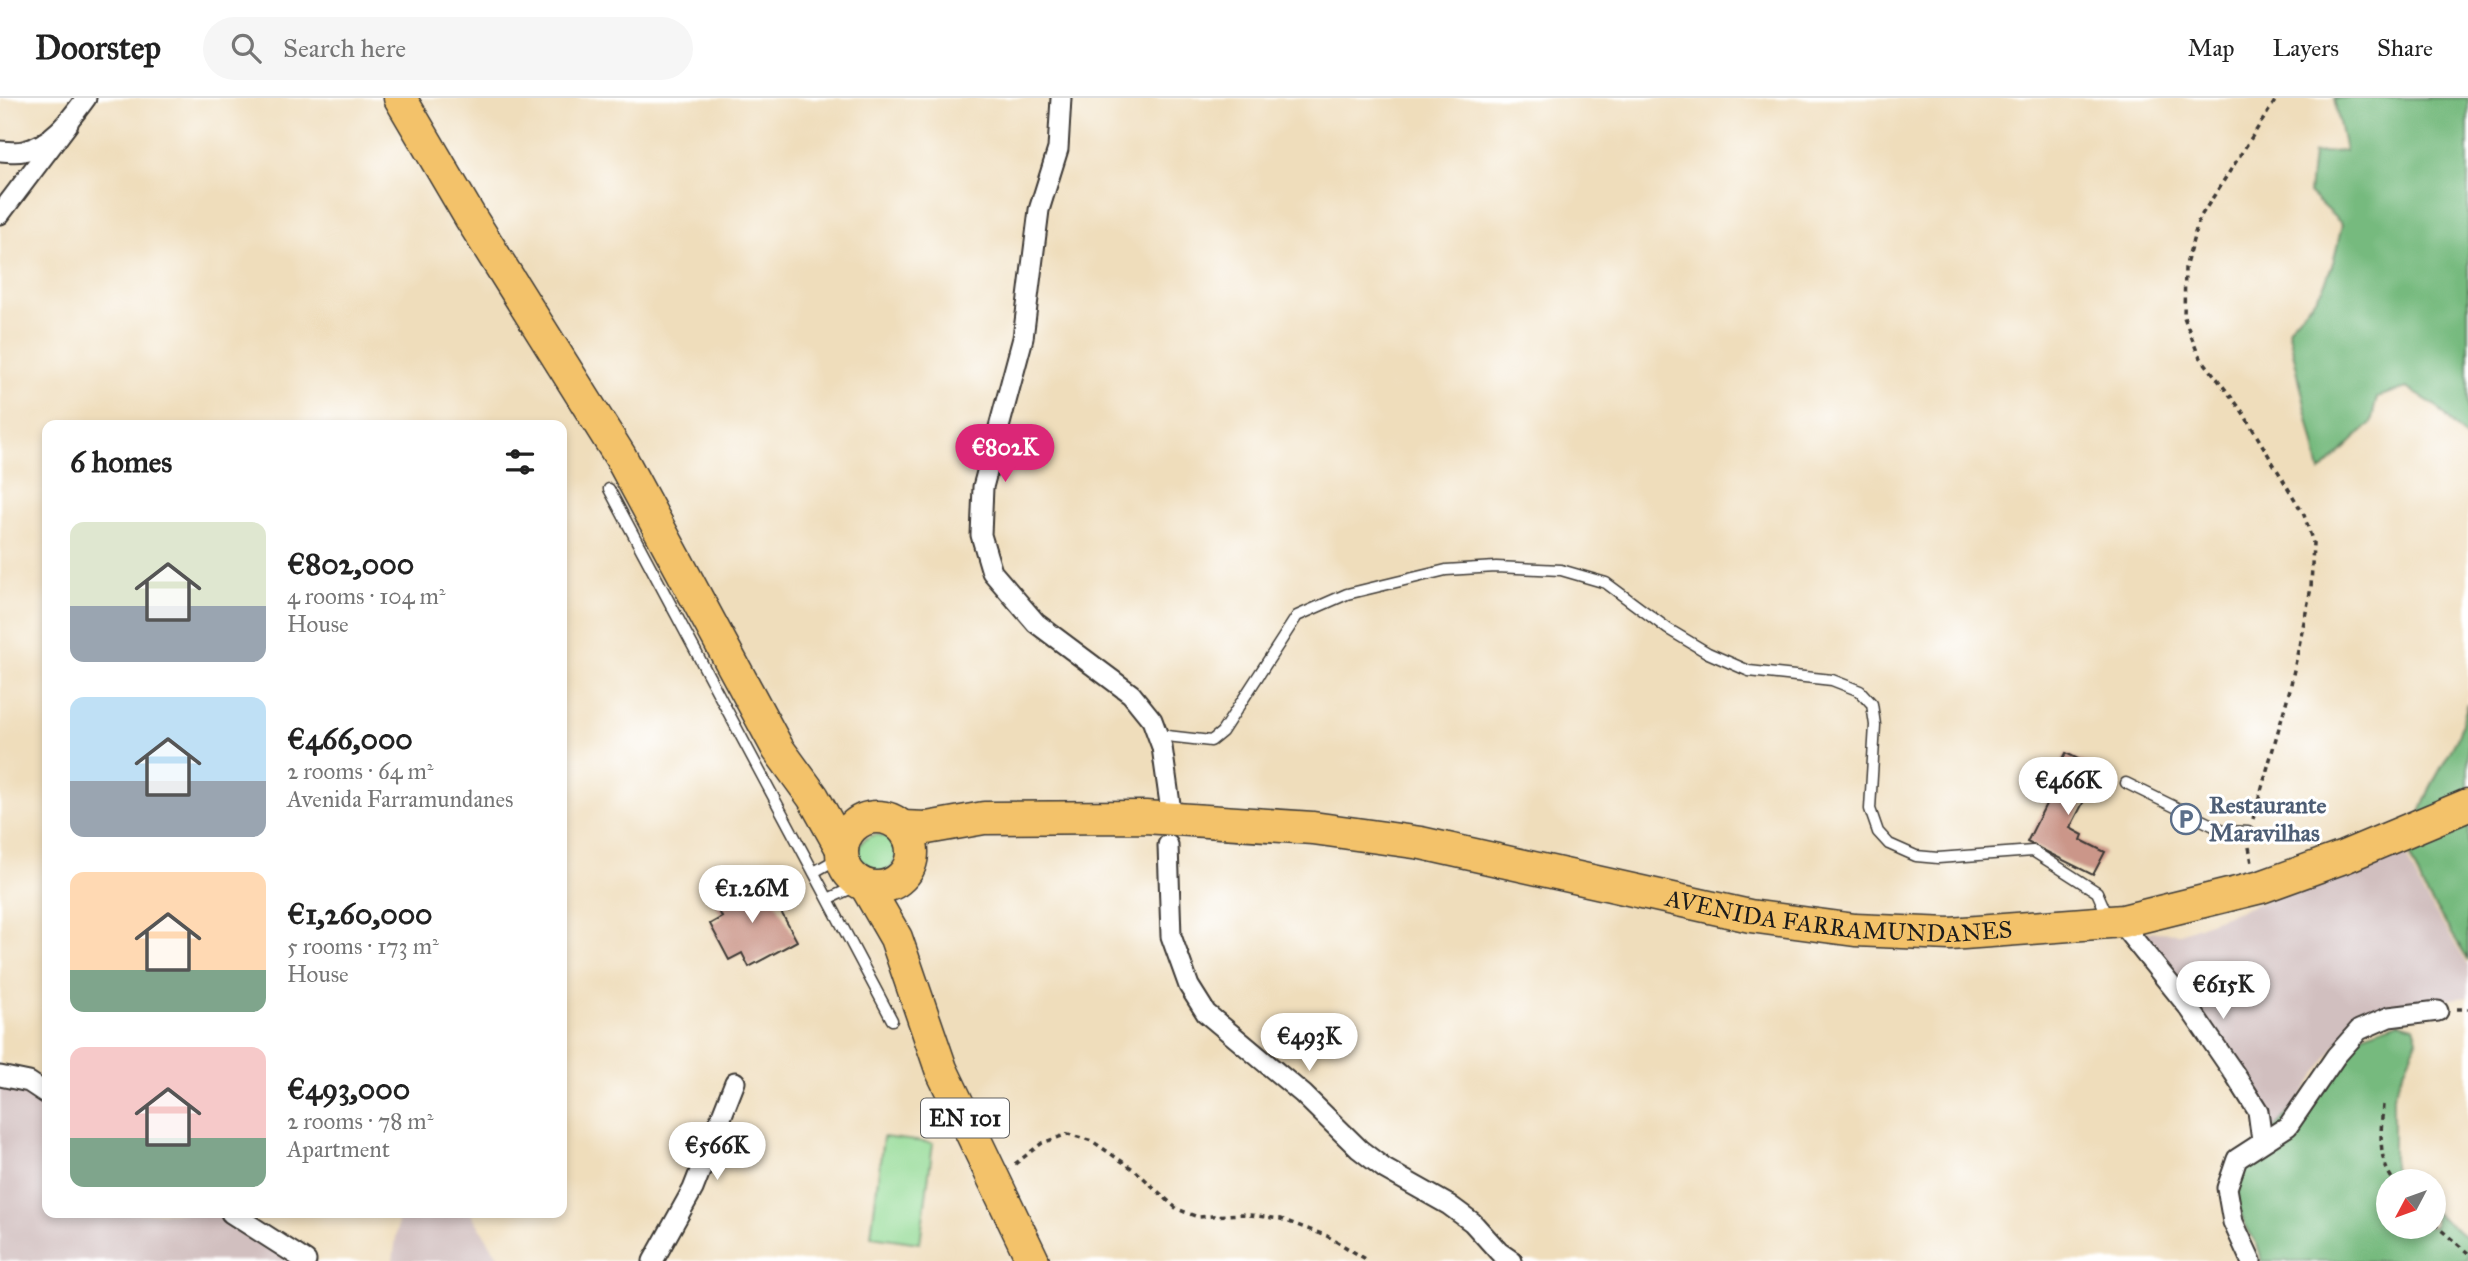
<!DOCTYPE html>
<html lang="en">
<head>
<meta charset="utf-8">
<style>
  :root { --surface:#fff; --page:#f6f6f6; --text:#222; --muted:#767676; --line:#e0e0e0; --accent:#db2777 }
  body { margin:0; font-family:"IM FELL Great Primer",serif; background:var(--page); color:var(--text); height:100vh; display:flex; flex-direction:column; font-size:26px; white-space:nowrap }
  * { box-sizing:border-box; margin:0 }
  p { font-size:23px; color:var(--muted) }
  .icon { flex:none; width:38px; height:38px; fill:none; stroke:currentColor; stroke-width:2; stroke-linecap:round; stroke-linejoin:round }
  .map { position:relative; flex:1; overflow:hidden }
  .panel { position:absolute; left:42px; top:322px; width:525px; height:798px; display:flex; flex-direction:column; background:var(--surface); border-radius:14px; box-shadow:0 4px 10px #0003 }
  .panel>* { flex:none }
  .needle { width:46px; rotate:229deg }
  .buttons { position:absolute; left:2376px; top:1071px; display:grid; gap:14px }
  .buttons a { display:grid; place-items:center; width:70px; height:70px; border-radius:50%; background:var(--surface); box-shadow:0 4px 10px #0003; font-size:35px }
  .price { position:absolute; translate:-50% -60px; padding:0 16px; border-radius:24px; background:#fff; color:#222; font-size:23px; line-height:46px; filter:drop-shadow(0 2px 4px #0008) }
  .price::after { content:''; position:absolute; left:50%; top:42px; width:21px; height:16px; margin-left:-10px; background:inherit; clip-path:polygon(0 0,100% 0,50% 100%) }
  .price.selected { background:var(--accent); color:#fff }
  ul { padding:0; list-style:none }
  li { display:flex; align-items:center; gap:21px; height:175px; padding:0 28px }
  li span { display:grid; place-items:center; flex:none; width:196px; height:140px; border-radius:14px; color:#555 }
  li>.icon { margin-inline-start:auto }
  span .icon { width:84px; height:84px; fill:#fffc; stroke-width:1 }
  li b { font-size:30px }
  h2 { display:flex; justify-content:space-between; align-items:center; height:84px; padding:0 28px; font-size:30px }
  header { display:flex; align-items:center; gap:42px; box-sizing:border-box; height:98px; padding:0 35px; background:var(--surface); border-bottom:2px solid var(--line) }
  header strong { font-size:33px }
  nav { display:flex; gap:38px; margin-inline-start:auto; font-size:24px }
  .search { width:490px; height:63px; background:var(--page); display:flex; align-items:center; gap:18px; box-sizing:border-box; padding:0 24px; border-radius:38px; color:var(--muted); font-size:26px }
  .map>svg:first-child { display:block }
  .industrial { fill:#d1bfbf }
  .green { fill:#93da94; stroke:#587b58; stroke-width:2 }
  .forest { fill:#76ba7e; stroke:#496b4d; stroke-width:2 }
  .building { fill:#cb9689 }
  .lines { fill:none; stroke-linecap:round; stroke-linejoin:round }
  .lane-casing { stroke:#3c3934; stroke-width:13 }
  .street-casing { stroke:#3c3934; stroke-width:23 }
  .primary-casing { stroke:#3c3934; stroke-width:35 }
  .path { stroke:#3c3934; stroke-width:3.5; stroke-dasharray:5 5; stroke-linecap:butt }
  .lane { stroke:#fff; stroke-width:10 }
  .street { stroke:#fff; stroke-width:19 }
  .primary { stroke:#f3c26a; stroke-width:32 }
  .labels { text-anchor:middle; stroke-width:6; stroke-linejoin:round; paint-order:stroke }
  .shield { fill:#fff; stroke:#606060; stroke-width:2 }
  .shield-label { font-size:23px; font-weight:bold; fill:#1c1c1c }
  .service-label { font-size:24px; font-weight:bold; fill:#4e5e75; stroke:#fff; text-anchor:start }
  .street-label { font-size:24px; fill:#1c1c1c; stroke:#fff }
</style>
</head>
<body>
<header>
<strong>Doorstep</strong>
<div class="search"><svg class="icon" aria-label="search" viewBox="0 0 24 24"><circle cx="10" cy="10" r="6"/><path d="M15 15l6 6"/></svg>Search here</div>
<nav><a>Map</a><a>Layers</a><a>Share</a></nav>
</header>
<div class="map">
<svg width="2468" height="1163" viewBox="0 0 2468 1163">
  <rect width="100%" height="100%" fill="#fff"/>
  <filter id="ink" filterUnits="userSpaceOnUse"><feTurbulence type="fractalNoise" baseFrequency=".0143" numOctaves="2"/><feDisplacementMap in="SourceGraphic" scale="14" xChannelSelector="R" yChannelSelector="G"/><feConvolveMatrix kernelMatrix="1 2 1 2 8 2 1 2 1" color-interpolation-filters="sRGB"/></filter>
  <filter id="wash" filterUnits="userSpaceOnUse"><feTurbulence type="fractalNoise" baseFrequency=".00686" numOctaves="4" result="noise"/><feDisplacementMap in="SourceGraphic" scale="28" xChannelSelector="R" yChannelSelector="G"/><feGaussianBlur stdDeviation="1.57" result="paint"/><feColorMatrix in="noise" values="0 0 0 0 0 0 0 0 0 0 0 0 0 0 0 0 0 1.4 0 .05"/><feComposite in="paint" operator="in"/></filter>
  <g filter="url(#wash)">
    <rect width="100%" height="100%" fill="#efddbb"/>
    <g class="industrial">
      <polygon points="2403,751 2422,794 2468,866 2468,899 2380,909 2352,923 2282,1027 2264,1039 2261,1013 2127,833 2180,835"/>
      <polygon points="0,977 47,996 47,1115 235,1115 315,1163 0,1163"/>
      <polygon points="399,1115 471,1115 501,1163 393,1163"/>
    </g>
    <g class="green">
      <circle cx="877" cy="756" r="19"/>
      <polygon points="883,1039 933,1045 920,1145 871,1138"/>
    </g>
    <g class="forest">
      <path d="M 2334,0 L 2468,0 L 2468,343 L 2436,308 L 2407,290 L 2377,299 L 2371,325 L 2320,374 L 2288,231 C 2295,221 2303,214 2311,205 C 2331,184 2336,154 2342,126 L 2309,95 L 2313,55 L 2345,53 Z"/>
      <polygon points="2468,605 2468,861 2424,792 2406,749 2430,690 2457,641"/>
      <path d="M 2399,924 L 2414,928 L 2418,941 L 2393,997 L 2393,1068 L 2404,1083 L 2389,1083 L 2389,1129 L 2434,1129 L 2434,1114 L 2468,1141 L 2468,1163 L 2261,1163 C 2261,1151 2254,1142 2248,1132 C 2234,1109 2236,1085 2246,1061 L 2363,936 Z"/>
    </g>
    <g id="blocks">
      <g class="building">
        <polygon points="2066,655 2104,674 2093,696 2076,688 2071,696 2084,703 2070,730 2083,737 2081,742 2105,754 2093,777 2027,744 2061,676 2056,674"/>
        <polygon points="763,781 797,843 749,869 742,855 729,862 710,826 722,819 716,807"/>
      </g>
    </g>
  </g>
  <g filter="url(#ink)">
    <use href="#blocks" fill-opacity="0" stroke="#3c3934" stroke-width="2"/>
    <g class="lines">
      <g class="lane-casing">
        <g id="lane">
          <path d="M 609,391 C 705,568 798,745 892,922"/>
          <polyline points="1158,637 1211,643 1222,634 1297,518 1347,496 1446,472 1496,469 1561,472 1606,485 1668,531 1708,555 1749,573 1832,582 1860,593 1872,606 1875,627 1870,711 1878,734 1889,746 1916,758 1938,760 2033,753 2097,794 2108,819"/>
          <polyline points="2126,685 2224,733 2248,734"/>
          <polyline points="814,774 842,758"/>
          <polyline points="830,800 861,786"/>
        </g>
      </g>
      <g class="street-casing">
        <g id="street">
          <polyline points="1061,0 1058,51 1039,112 1023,240 983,389 981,437 992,474 1036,525 1131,596 1152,622 1162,649 1170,706"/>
          <path d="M 0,53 C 7,53 16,55 23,53 C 51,48 70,22 86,0"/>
          <polyline points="0,116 68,26"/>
          <polyline points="1168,747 1171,838 1189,888 1206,915 1303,996 1359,1051 1385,1071 1449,1107 1472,1124 1499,1154 1512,1163"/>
          <polyline points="2123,823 2127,833 2190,911 2234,975 2258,1013 2262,1043"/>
          <polyline points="0,978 29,984 47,996"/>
          <polyline points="231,1115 306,1163"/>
          <polyline points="653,1163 693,1091 735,984"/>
          <polyline points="2251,1163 2233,1124 2227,1090 2237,1061 2288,1028 2336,958 2359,932 2389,919 2438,913"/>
        </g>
      </g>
      <g class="primary-casing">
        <g id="primary">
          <polyline points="400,0 470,119 620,358 778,651 813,699 842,751"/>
          <circle cx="877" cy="754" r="35"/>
          <path id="s1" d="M 902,729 L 927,730 L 984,720 L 1145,719 L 1313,730 L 1421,745 L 1750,818 L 1855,832 L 1950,836 L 2123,823 L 2261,789 L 2344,759 L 2468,707"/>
          <polyline points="866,788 896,840 941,971 1033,1163"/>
        </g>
      </g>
      <g class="path">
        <polyline points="2253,721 2290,591 2311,490 2313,445 2304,417 2242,313 2198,256 2184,219 2185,170 2199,121 2277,0"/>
        <polyline points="2249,749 2252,765"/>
        <polyline points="2457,911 2468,911"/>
        <path d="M 2383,1007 C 2381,1033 2377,1062 2394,1083"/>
        <polyline points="1015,1066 1042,1045 1068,1036 1092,1043 1136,1073 1177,1111 1198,1119 1242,1116 1281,1121 1327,1138 1369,1163"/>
        <polyline points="2434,1126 2468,1155"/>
      </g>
      <use href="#lane" class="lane"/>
      <use href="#street" class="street"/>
      <use href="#primary" class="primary"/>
    </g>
  </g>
  <defs>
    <g id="parking-ring" transform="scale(1.575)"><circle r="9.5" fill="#fff" stroke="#5c6f8a" stroke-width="1.5"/><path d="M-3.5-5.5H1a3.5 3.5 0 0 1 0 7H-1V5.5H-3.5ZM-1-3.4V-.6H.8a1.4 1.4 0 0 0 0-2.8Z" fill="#5c6f8a"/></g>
  </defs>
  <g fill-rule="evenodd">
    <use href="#parking-ring" x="2186" y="721"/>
  </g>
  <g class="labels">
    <rect class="shield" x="921" y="1000.5" width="88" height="39" rx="5"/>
    <g class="shield-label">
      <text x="965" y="1028">EN 101</text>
    </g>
    <g class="service-label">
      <text x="2209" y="715">Restaurante<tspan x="2209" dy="28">Maravilhas</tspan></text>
    </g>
    <g class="street-label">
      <text dy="8" stroke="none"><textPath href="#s1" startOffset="947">AVENIDA FARRAMUNDANES</textPath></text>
    </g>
  </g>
</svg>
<div class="buttons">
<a><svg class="needle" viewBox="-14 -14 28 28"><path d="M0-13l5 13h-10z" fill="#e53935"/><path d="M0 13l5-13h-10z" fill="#767676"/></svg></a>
</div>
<b class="price selected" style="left:1005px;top:386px">€802K</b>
<b class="price" style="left:2068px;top:719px">€466K</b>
<b class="price" style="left:752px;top:827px">€1.26M</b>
<b class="price" style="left:2223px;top:923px">€615K</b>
<b class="price" style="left:1309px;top:975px">€493K</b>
<b class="price" style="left:717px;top:1084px">€566K</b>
<section class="panel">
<h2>6 homes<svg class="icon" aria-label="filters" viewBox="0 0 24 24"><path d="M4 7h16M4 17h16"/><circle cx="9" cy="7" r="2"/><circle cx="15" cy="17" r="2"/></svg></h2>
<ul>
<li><span style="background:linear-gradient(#dfe7d0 60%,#9aa5b1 0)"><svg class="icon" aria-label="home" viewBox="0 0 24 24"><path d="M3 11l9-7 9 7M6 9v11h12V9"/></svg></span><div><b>€802,000</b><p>4 rooms · 104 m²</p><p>House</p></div></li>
<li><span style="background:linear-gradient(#bfe0f5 60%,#9aa5b1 0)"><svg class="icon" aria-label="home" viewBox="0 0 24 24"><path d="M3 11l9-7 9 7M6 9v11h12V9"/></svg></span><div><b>€466,000</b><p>2 rooms · 64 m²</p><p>Avenida Farramundanes</p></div></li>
<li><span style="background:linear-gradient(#ffd9b3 70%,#7fa58c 0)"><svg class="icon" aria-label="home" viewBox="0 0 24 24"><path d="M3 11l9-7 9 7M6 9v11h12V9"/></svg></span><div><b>€1,260,000</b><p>5 rooms · 173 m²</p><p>House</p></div></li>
<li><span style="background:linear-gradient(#f6c9c9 65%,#7fa58c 0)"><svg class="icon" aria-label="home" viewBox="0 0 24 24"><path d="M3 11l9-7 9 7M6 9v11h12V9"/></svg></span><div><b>€493,000</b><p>2 rooms · 78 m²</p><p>Apartment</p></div></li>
</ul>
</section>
</div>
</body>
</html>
